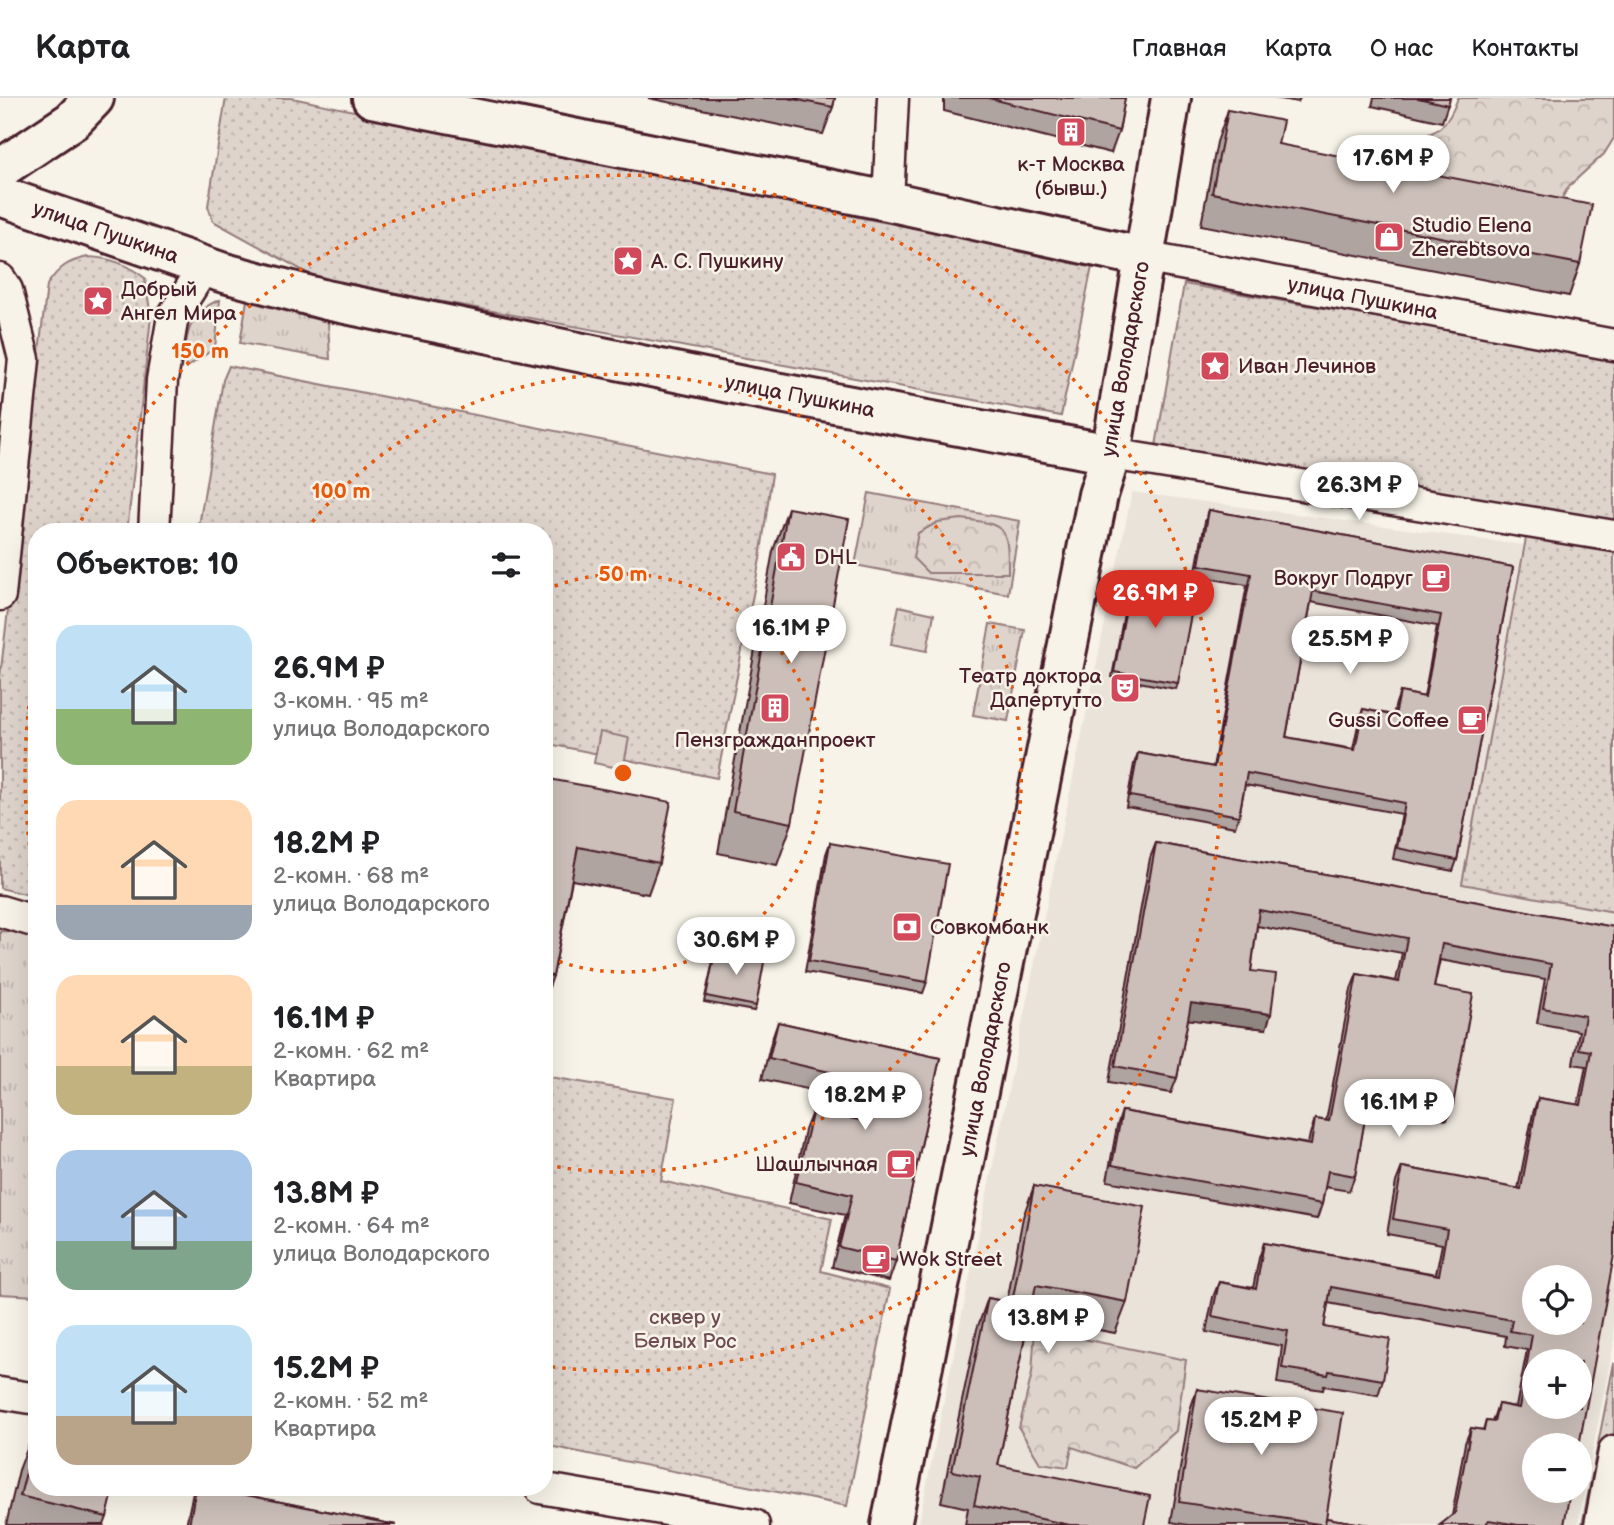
<!DOCTYPE html>
<html lang="ru">
<head>
<meta charset="utf-8">
<style>
  :root { --surface:#fff; --page:#f2f2f2; --text:#202124; --muted:#757577; --line:#e0e0e0; --accent:#d93025 }
  body { margin:0; font-family:"Balsamiq Sans",sans-serif; background:var(--page); color:var(--text); height:100vh; display:flex; flex-direction:column; font-size:26px; white-space:nowrap }
  * { box-sizing:border-box; margin:0 }
  p { font-size:23px; color:var(--muted) }
  .icon { flex:none; width:38px; height:38px; fill:none; stroke:currentColor; stroke-width:2; stroke-linecap:round; stroke-linejoin:round }
  .map { position:relative; flex:1; overflow:hidden }
  .sheet { position:absolute; left:28px; top:425px; width:525px; height:973px; display:flex; flex-direction:column; background:var(--surface); border-radius:28px; box-shadow:0 7px 28px #0002 }
  .sheet>* { flex:none }
  .buttons { position:absolute; left:1522px; top:1167px; display:grid; gap:14px }
  .buttons a { display:grid; place-items:center; width:70px; height:70px; border-radius:50%; background:var(--surface); box-shadow:0 7px 28px #0002; font-size:35px }
  .price { position:absolute; translate:-50% -60px; padding:0 16px; border-radius:24px; background:#fff; color:#222; font-size:23px; line-height:46px; filter:drop-shadow(0 2px 4px #0008) }
  .price::after { content:''; position:absolute; left:50%; top:42px; width:21px; height:16px; margin-left:-10px; background:inherit; clip-path:polygon(0 0,100% 0,50% 100%) }
  .price.current { background:var(--accent); color:#fff }
  ul { padding:0; list-style:none }
  li { display:flex; align-items:center; gap:21px; height:175px; padding:0 28px }
  li span { display:grid; place-items:center; flex:none; width:196px; height:140px; border-radius:21px; color:#555 }
  li>.icon { margin-inline-start:auto }
  span .icon { width:84px; height:84px; fill:#fffc; stroke-width:1 }
  li b { font-size:30px }
  h2 { display:flex; justify-content:space-between; align-items:center; height:84px; padding:0 28px; font-size:30px }
  header { display:flex; align-items:center; gap:42px; box-sizing:border-box; height:98px; padding:0 35px; background:var(--surface); border-bottom:2px solid var(--line) }
  header strong { font-size:33px }
  nav { display:flex; gap:38px; margin-inline-start:auto; font-size:24px }
  .map>svg:first-child { display:block }
  .built { fill:#eae3da; fill-rule:evenodd }
  .grass { fill:url(#grass-tufts); stroke:#947a7c; stroke-width:2 }
  .forest { fill:url(#forest-crowns); stroke:#947a7c; stroke-width:2 }
  .park { fill:url(#park-dots); stroke:#947a7c; stroke-width:2 }
  .pitch { fill:#ded4cc; stroke:#947a7c; stroke-width:2 }
  .lines { fill:none; stroke-linecap:round; stroke-linejoin:round }
  .street-casing { stroke:#4a1f2b; stroke-width:35 }
  .primary-casing { stroke:#4a1f2b; stroke-width:44 }
  .street { stroke:#f7f3e8; stroke-width:30 }
  .primary { stroke:#f7f3e8; stroke-width:38 }
  .wall { fill:#afa49f; stroke:#4a1f2b; stroke-width:2; fill-rule:evenodd }
  .shaded-wall { fill:#8f8682; stroke:#4a1f2b; stroke-width:2 }
  .building { fill:#ccbfb9; stroke:#4a1f2b; stroke-width:2; fill-rule:evenodd }
  .ring { fill:none; stroke:#e8590c; stroke-width:3.5; stroke-dasharray:3.5 7 }
  .labels { text-anchor:middle; stroke-width:5; stroke-linejoin:round; paint-order:stroke }
  .poi-label { font-size:21px; fill:#4a1f2b; stroke:#f7f3e8; text-anchor:start }
  .street-label { font-size:21px; fill:#4a1f2b; stroke:#f7f3e8 }
  .park-label { font-size:21px; fill:#6f4c53; stroke:#f7f3e8 }
  .centre { fill:#e8590c; stroke:#f7f3e8; stroke-width:3.5 }
  .ring-label { font-size:21px; text-anchor:middle; font-weight:bold; fill:#e8590c; stroke:#f7f3e8; stroke-width:5; stroke-linejoin:round; paint-order:stroke }
</style>
</head>
<body>
<header>
<strong>Карта</strong>
<nav><a>Главная</a><a>Карта</a><a>О нас</a><a>Контакты</a></nav>
</header>
<div class="map">
<svg width="1614" height="1427" viewBox="0 0 1614 1427">
  <defs>
    <pattern id="grass-tufts" width="24" height="20" patternUnits="userSpaceOnUse" patternTransform="scale(1.75)"><rect width="24" height="20" fill="#ded4cc"/><path d="M3 7l-1-3M5 7V3M7 7l1-3M15 17l-1-3M17 17v-4M19 17l1-3" fill="none" stroke="#c0b6af"/></pattern>
    <pattern id="forest-crowns" width="20" height="18" patternUnits="userSpaceOnUse" patternTransform="scale(1.75)"><rect width="20" height="18" fill="#ded4cc"/><path d="M2 6a3 3 0 1 1 6 0M12 15a3 3 0 1 1 6 0" fill="none" stroke="#c0b6af"/></pattern>
    <pattern id="park-dots" width="8" height="8" patternUnits="userSpaceOnUse" patternTransform="scale(1.75)"><rect width="8" height="8" fill="#ded4cc"/><path d="M2 2h.1M6 6h.1" fill="none" stroke="#c0b6af" stroke-width="1.8" stroke-linecap="round"/></pattern>
  </defs>
  <rect width="100%" height="100%" fill="#f7f3e8"/>
  <filter id="ink" filterUnits="userSpaceOnUse"><feTurbulence type="fractalNoise" baseFrequency=".0143" numOctaves="2"/><feDisplacementMap in="SourceGraphic" scale="14" xChannelSelector="R" yChannelSelector="G"/><feConvolveMatrix kernelMatrix="1 2 1 2 8 2 1 2 1" color-interpolation-filters="sRGB"/></filter>
  <g filter="url(#ink)">
    <path class="built" d="M 1132,394 L 1523,447 L 1462,786 L 1614,814 L 1614,1244 L 1578,1427 L 932,1427 L 919,1424 ZM 1535,1180 L 1580,1180 L 1580,1225 L 1535,1225 ZM 1535,1264 L 1580,1264 L 1580,1309 L 1535,1309 ZM 1535,1348 L 1580,1348 L 1580,1393 L 1535,1393 Z"/>
    <g class="grass">
      <polygon points="248,196 293,203 328,223 330,261 240,245"/>
      <path d="M 220,202 L 215,250 L 186,270 C 183,240 190,212 220,202 Z"/>
      <polygon points="869,395 1020,423 1008,496 855,467"/>
      <polygon points="899,508 934,516 927,553 891,546"/>
      <polygon points="990,526 1025,532 1008,623 973,617"/>
      <polygon points="0,833 37,835 37,1198 0,1196"/>
    </g>
    <g class="forest">
      <path d="M 1458,0 L 1614,0 L 1614,40 L 1604,56 L 1569,88 L 1549,122 L 1392,79 L 1407,43 C 1438,35 1447,30 1458,0 Z"/>
      <path d="M 961,421 C 1008,426 1008,430 1008,475 L 928,475 L 913,460 L 918,435 L 938,424 Z"/>
      <polygon points="1035,1231 1186,1262 1176,1333 1134,1370 1072,1349 1068,1369 1040,1365 1019,1330 1032,1275"/>
    </g>
    <g class="park">
      <polygon points="226,0 292,0 857,119 1093,164 1061,318 318,181 213,123 208,108"/>
      <path d="M 88,159 C 112,160 126,166 145,180 L 151,219 L 127,434 L 37,434 L 37,799 L 0,790 L 0,579 L 47,187 C 59,169 68,163 88,159 Z"/>
      <polygon points="1184,186 1614,260 1614,814 1462,786 1531,413 1156,348"/>
      <polygon points="229,268 772,376 760,461 717,680 544,645 544,434 198,434 223,282"/>
      <polygon points="544,978 676,1000 661,1083 832,1121 821,1173 890,1191 847,1408 544,1347"/>
      <polygon points="1614,1265 1614,1427 1582,1427"/>
    </g>
    <polygon class="pitch" points="600,634 629,640 623,671 594,665"/>
    <g class="lines">
      <g class="street-casing">
        <g id="street">
          <polyline points="888,103 893,0"/>
          <polyline points="1143,159 1614,247"/>
          <polyline points="0,181 7,192 24,261 0,497"/>
          <polyline points="1111,356 1614,438"/>
          <polyline points="154,434 162,282 173,218 205,168"/>
          <polyline points="0,813 37,824"/>
          <polyline points="0,1295 37,1301"/>
          <polyline points="540,1390 754,1427"/>
          <polyline points="1600,1427 1614,1353"/>
        </g>
      </g>
      <g class="primary-casing">
        <g id="primary">
          <polyline points="372,0 888,103 1143,159"/>
          <polyline points="0,71 72,23 94,0"/>
          <polyline points="0,98 221,174 326,202 748,289 1111,356"/>
          <polyline points="891,1427 1098,397 1111,356 1171,0"/>
        </g>
      </g>
      <use href="#street" class="street"/>
      <use href="#primary" class="primary"/>
    </g>
    <g class="wall">
      <polygon points="648,0 835,0 833,9 823,36"/>
      <polygon points="944,0 1125,0 1119,33 1111,55 944,13"/>
      <polygon points="1274,0 1300,0 1298,4"/>
      <polygon points="1374,0 1450,0 1442,24 1372,8"/>
      <polygon points="1228,12 1278,46 1580,166 1569,198 1201,127 1217,44"/>
      <polygon points="788,410 792,725 777,767 718,755 773,453"/>
      <path d="M 1209,412 L 1513,469 L 1457,762 L 1453,773 L 1393,761 L 1402,716 L 1245,687 L 1239,718 L 1235,729 L 1126,709 L 1134,666 L 1138,655 L 1213,669 L 1247,487 L 1195,478 L 1205,423 ZM 1311,504 L 1437,528 L 1424,599 L 1400,594 L 1396,605 L 1393,617 L 1363,611 L 1359,622 L 1353,651 L 1286,639 Z"/>
      <polygon points="1132,478 1178,585 1176,591 1112,579 1130,484"/>
      <polygon points="544,680 659,765 648,796 572,782 553,878 544,903"/>
      <polygon points="830,745 927,884 923,895 805,874 826,756"/>
      <polygon points="1156,745 1614,829 1564,1427 1440,1427 1452,1418 1465,1345 1471,1330 1483,1332 1486,1323 1492,1324 1498,1306 1516,1309 1527,1252 1505,1248 1506,1238 1328,1205 1324,1229 1383,1282 1378,1297 1324,1288 1323,1292 1277,1285 1282,1248 1206,1234 1213,1199 1219,1184 1253,1190 1259,1160 1264,1145 1436,1176 1442,1146 1387,1136 1396,1084 1402,1069 1518,1091 1533,1015 1538,1000 1578,1007 1586,968 1573,966 1579,933 1537,925 1545,881 1440,862 1434,889 1453,1007 1447,1022 1367,1007 1355,1078 1349,1093 1325,1089 1322,1106 1317,1121 1107,1083 1117,1028 1122,1013 1308,1046 1310,1036 1315,1021 1326,1023 1351,891 1357,876 1396,883 1402,855 1257,828 1251,873 1266,931 1188,921 1177,980 1171,995 1109,984 1150,760"/>
      <polygon points="716,850 756,908 754,913 704,904"/>
      <polygon points="778,924 940,960 896,1163 889,1183 832,1169 845,1117 789,1105 805,1032 813,1012 861,1023 865,1004 762,981 771,944"/>
      <polygon points="1034,1088 1127,1204 1115,1235 1029,1219 998,1367 1144,1427 965,1427 968,1410 941,1404 977,1231 988,1200 1007,1204 1023,1119"/>
      <polygon points="1197,1291 1326,1420 1369,1427 1188,1427 1171,1424 1190,1312"/>
      <polygon points="37,1325 37,1390 107,1419 104,1427 6,1427 19,1372"/>
      <polygon points="194,1390 242,1390 241,1396 396,1427 186,1427"/>
    </g>
    <polygon class="shaded-wall" points="1191,905 1271,916 1266,931 1185,921"/>
    <g class="building">
      <polygon points="788,0 835,0 833,9"/>
      <polygon points="988,0 1125,0 1119,33"/>
      <polygon points="1418,0 1450,0 1448,7"/>
      <polygon points="1228,12 1283,23 1278,46 1592,107 1580,166 1212,95"/>
      <polygon points="788,410 849,421 792,725 733,713"/>
      <path d="M 1209,412 L 1513,469 L 1457,762 L 1397,750 L 1405,705 L 1247,675 L 1239,718 L 1130,698 L 1138,655 L 1214,669 L 1251,476 L 1199,467 ZM 1313,493 L 1441,517 L 1425,599 L 1400,594 L 1395,618 L 1363,611 L 1355,652 L 1286,639 Z"/>
      <polygon points="1132,478 1196,490 1178,585 1114,574"/>
      <polygon points="544,680 671,704 659,765 578,749 553,878 544,877"/>
      <polygon points="830,745 948,766 927,884 809,863"/>
      <path d="M 1156,745 L 1614,829 L 1614,1157 L 1579,1348 L 1535,1348 L 1535,1393 L 1570,1393 L 1564,1427 L 1518,1427 L 1489,1422 L 1485,1427 L 1440,1427 L 1455,1415 L 1471,1330 L 1484,1332 L 1486,1323 L 1494,1324 L 1498,1306 L 1519,1310 L 1532,1237 L 1510,1233 L 1512,1222 L 1331,1189 L 1324,1229 L 1390,1241 L 1383,1282 L 1329,1273 L 1328,1277 L 1282,1270 L 1288,1233 L 1212,1218 L 1219,1184 L 1256,1191 L 1264,1145 L 1439,1177 L 1447,1131 L 1393,1121 L 1402,1069 L 1521,1091 L 1538,1000 L 1581,1007 L 1591,953 L 1579,951 L 1585,918 L 1543,910 L 1551,866 L 1442,846 L 1434,889 L 1473,896 L 1453,1007 L 1370,992 L 1355,1078 L 1328,1073 L 1322,1106 L 1112,1067 L 1122,1013 L 1311,1047 L 1315,1021 L 1329,1023 L 1357,876 L 1399,884 L 1407,840 L 1259,812 L 1251,873 L 1276,876 L 1271,916 L 1191,905 L 1177,980 L 1115,968 ZM 1535,1180 L 1580,1180 L 1580,1225 L 1535,1225 ZM 1535,1264 L 1580,1264 L 1580,1309 L 1535,1309 Z"/>
      <polygon points="716,850 765,859 756,908 706,898"/>
      <polygon points="778,924 940,960 896,1163 839,1149 852,1097 796,1084 813,1012 864,1023 873,984 769,960"/>
      <polygon points="1034,1088 1145,1109 1127,1204 1036,1187 998,1367 1150,1398 1144,1427 1070,1427 974,1407 980,1379 952,1373 988,1200 1012,1205"/>
      <polygon points="1197,1291 1343,1315 1325,1427 1179,1404"/>
      <polygon points="37,1331 37,1390 114,1390 107,1419 20,1398"/>
      <polygon points="196,1390 242,1390 241,1396 396,1427 189,1427"/>
      <polygon points="1326,1420 1369,1427 1325,1427"/>
    </g>
  </g>
  <g class="ring">
    <path d="M545 492A199 199 0 1 1 545 858"/>
    <path d="M306 432A399 399 0 1 1 547 1067"/>
    <path d="M36 789A598 598 0 0 1 36 561M77 432A598 598 0 1 1 545 1268"/>
  </g>
  <defs>
    <g id="building-square" transform="scale(1.575)"><rect x="-9" y="-9" width="18" height="18" rx="4" fill="#d1495b" stroke="#f7f3e8"/><path d="M-4-6H4V6H1V3H-1V6H-4ZM-2.5-4.3h1.7v1.8h-1.7ZM.8-4.3h1.7v1.8H.8ZM-2.5-1h1.7V.8h-1.7ZM.8-1h1.7V.8H.8Z" fill="#fff"/></g>
    <g id="shop-square" transform="scale(1.575)"><rect x="-9" y="-9" width="18" height="18" rx="4" fill="#d1495b" stroke="#f7f3e8"/><path d="M-5-2.5h2.3a2.7 3.5 0 0 1 5.4 0H5L5.5 6h-11ZM-1.5-2.5h3a1.5 2.3 0 0 0-3 0Z" fill="#fff"/></g>
    <g id="sight-square" transform="scale(1.575)"><rect x="-9" y="-9" width="18" height="18" rx="4" fill="#d1495b" stroke="#f7f3e8"/><path d="M0-6L1.8-2.2L6-1.7L2.9 1.2L3.7 5.4L0 3.3L-3.7 5.4L-2.9 1.2L-6-1.7L-1.8-2.2Z" fill="#fff"/></g>
    <g id="civic-square" transform="scale(1.575)"><rect x="-9" y="-9" width="18" height="18" rx="4" fill="#d1495b" stroke="#f7f3e8"/><path d="M-.6-6.5H3V-4.5H.6V-3L4-1V1h2V6H-6V1h2V-1L-.6-3ZM-1.2 2.5V6h2.4V2.5Z" fill="#fff"/></g>
    <g id="cafe-square" transform="scale(1.575)"><rect x="-9" y="-9" width="18" height="18" rx="4" fill="#d1495b" stroke="#f7f3e8"/><path d="M-5.5-4.5H6V0H3Q3 3.5 0 3.5H-2.5Q-5.5 3.5-5.5 0ZM3-3.2v2h1.7v-2ZM-6 4.5H4V6H-6Z" fill="#fff"/></g>
    <g id="theatre-square" transform="scale(1.575)"><rect x="-9" y="-9" width="18" height="18" rx="4" fill="#d1495b" stroke="#f7f3e8"/><path d="M-5-5.5Q0-4 5-5.5V0Q5 5 0 6Q-5 5-5 0ZM-3.3-2.5H-1v1.5H-3.3ZM1-2.5H3.3v1.5H1ZM-2.8 1Q0 5.5 2.8 1Z" fill="#fff"/></g>
    <g id="bank-square" transform="scale(1.575)"><rect x="-9" y="-9" width="18" height="18" rx="4" fill="#d1495b" stroke="#f7f3e8"/><path d="M-6-4H6V4H-6ZM0-2.3a2.3 2.3 0 1 0 0 4.6a2.3 2.3 0 1 0 0-4.6Z" fill="#fff"/></g>
  </defs>
  <g fill-rule="evenodd">
    <use href="#building-square" x="1071" y="34"/>
    <use href="#shop-square" x="1389" y="139"/>
    <use href="#sight-square" x="628" y="163"/>
    <use href="#sight-square" x="98" y="203"/>
    <use href="#sight-square" x="1215" y="268"/>
    <use href="#civic-square" x="791" y="459"/>
    <use href="#cafe-square" x="1436" y="480"/>
    <use href="#theatre-square" x="1125" y="590"/>
    <use href="#building-square" x="775" y="610"/>
    <use href="#cafe-square" x="1472" y="622"/>
    <use href="#bank-square" x="907" y="829"/>
    <use href="#cafe-square" x="901" y="1066"/>
    <use href="#cafe-square" x="876" y="1161"/>
  </g>
  <g class="labels">
    <g class="poi-label">
      <text x="1071" y="73" text-anchor="middle">к-т Москва<tspan x="1071" dy="24">(бывш.)</tspan></text>
      <text x="1412" y="134">Studio Elena<tspan x="1412" dy="24">Zherebtsova</tspan></text>
      <text x="651" y="170">А. С. Пушкину</text>
      <text x="121" y="198">Добрый<tspan x="121" dy="24">Ангел Мира</tspan></text>
      <text x="1238" y="275">Иван Лечинов</text>
      <text x="814" y="466">DHL</text>
      <text x="1413" y="487" text-anchor="end">Вокруг Подруг</text>
      <text x="1102" y="585" text-anchor="end">Театр доктора<tspan x="1102" dy="24">Дапертутто</tspan></text>
      <text x="1449" y="629" text-anchor="end">Gussi Coffee</text>
      <text x="775" y="649" text-anchor="middle">Пензгражданпроект</text>
      <text x="930" y="836">Совкомбанк</text>
      <text x="878" y="1073" text-anchor="end">Шашлычная</text>
      <text x="899" y="1168">Wok Street</text>
    </g>
    <g class="street-label">
      <text transform="translate(106 134) rotate(19)" y="7">улица Пушкина</text>
      <text transform="translate(1363 200) rotate(11)" y="7">улица Пушкина</text>
      <text transform="translate(1125 261) rotate(-80)" y="7">улица Володарского</text>
      <text transform="translate(800 298) rotate(11)" y="7">улица Пушкина</text>
      <text transform="translate(985 961) rotate(-79)" y="7">улица Володарского</text>
    </g>
    <g class="park-label">
      <text x="685" y="1226">сквер у<tspan x="685" dy="24">Белых Рос</tspan></text>
    </g>
  </g>
  <circle cx="623" cy="675" r="10" class="centre"/>
  <g class="ring-label">
    <text x="200" y="260">150 m</text>
    <text x="341" y="400">100 m</text>
    <text x="623" y="483">50 m</text>
  </g>
</svg>
<div class="buttons">
<a><svg class="icon" aria-label="locate" viewBox="0 0 24 24"><circle cx="12" cy="12" r="6"/><path d="M12 2v4M12 18v4M2 12h4M18 12h4"/></svg></a>
<a>+</a>
<a>−</a>
</div>
<b class="price" style="left:1393px;top:97px">17.6M ₽</b>
<b class="price" style="left:1359px;top:424px">26.3M ₽</b>
<b class="price current" style="left:1155px;top:532px">26.9M ₽</b>
<b class="price" style="left:791px;top:567px">16.1M ₽</b>
<b class="price" style="left:1350px;top:578px">25.5M ₽</b>
<b class="price" style="left:736px;top:879px">30.6M ₽</b>
<b class="price" style="left:865px;top:1034px">18.2M ₽</b>
<b class="price" style="left:1399px;top:1041px">16.1M ₽</b>
<b class="price" style="left:1048px;top:1257px">13.8M ₽</b>
<b class="price" style="left:1261px;top:1359px">15.2M ₽</b>
<section class="sheet">
<h2>Объектов: 10<svg class="icon" aria-label="filters" viewBox="0 0 24 24"><path d="M4 7h16M4 17h16"/><circle cx="9" cy="7" r="2"/><circle cx="15" cy="17" r="2"/></svg></h2>
<ul>
<li><span style="background:linear-gradient(#bfe0f5 60%,#8fb573 0)"><svg class="icon" aria-label="home" viewBox="0 0 24 24"><path d="M3 11l9-7 9 7M6 9v11h12V9"/></svg></span><div><b>26.9M ₽</b><p>3-комн. · 95 m²</p><p>улица Володарского</p></div></li>
<li><span style="background:linear-gradient(#ffd9b3 75%,#9aa5b1 0)"><svg class="icon" aria-label="home" viewBox="0 0 24 24"><path d="M3 11l9-7 9 7M6 9v11h12V9"/></svg></span><div><b>18.2M ₽</b><p>2-комн. · 68 m²</p><p>улица Володарского</p></div></li>
<li><span style="background:linear-gradient(#ffd9b3 65%,#c2b280 0)"><svg class="icon" aria-label="home" viewBox="0 0 24 24"><path d="M3 11l9-7 9 7M6 9v11h12V9"/></svg></span><div><b>16.1M ₽</b><p>2-комн. · 62 m²</p><p>Квартира</p></div></li>
<li><span style="background:linear-gradient(#a9c7e8 65%,#7fa58c 0)"><svg class="icon" aria-label="home" viewBox="0 0 24 24"><path d="M3 11l9-7 9 7M6 9v11h12V9"/></svg></span><div><b>13.8M ₽</b><p>2-комн. · 64 m²</p><p>улица Володарского</p></div></li>
<li><span style="background:linear-gradient(#bfe0f5 65%,#b9a48a 0)"><svg class="icon" aria-label="home" viewBox="0 0 24 24"><path d="M3 11l9-7 9 7M6 9v11h12V9"/></svg></span><div><b>15.2M ₽</b><p>2-комн. · 52 m²</p><p>Квартира</p></div></li>
</ul>
</section>
</div>
</body>
</html>
